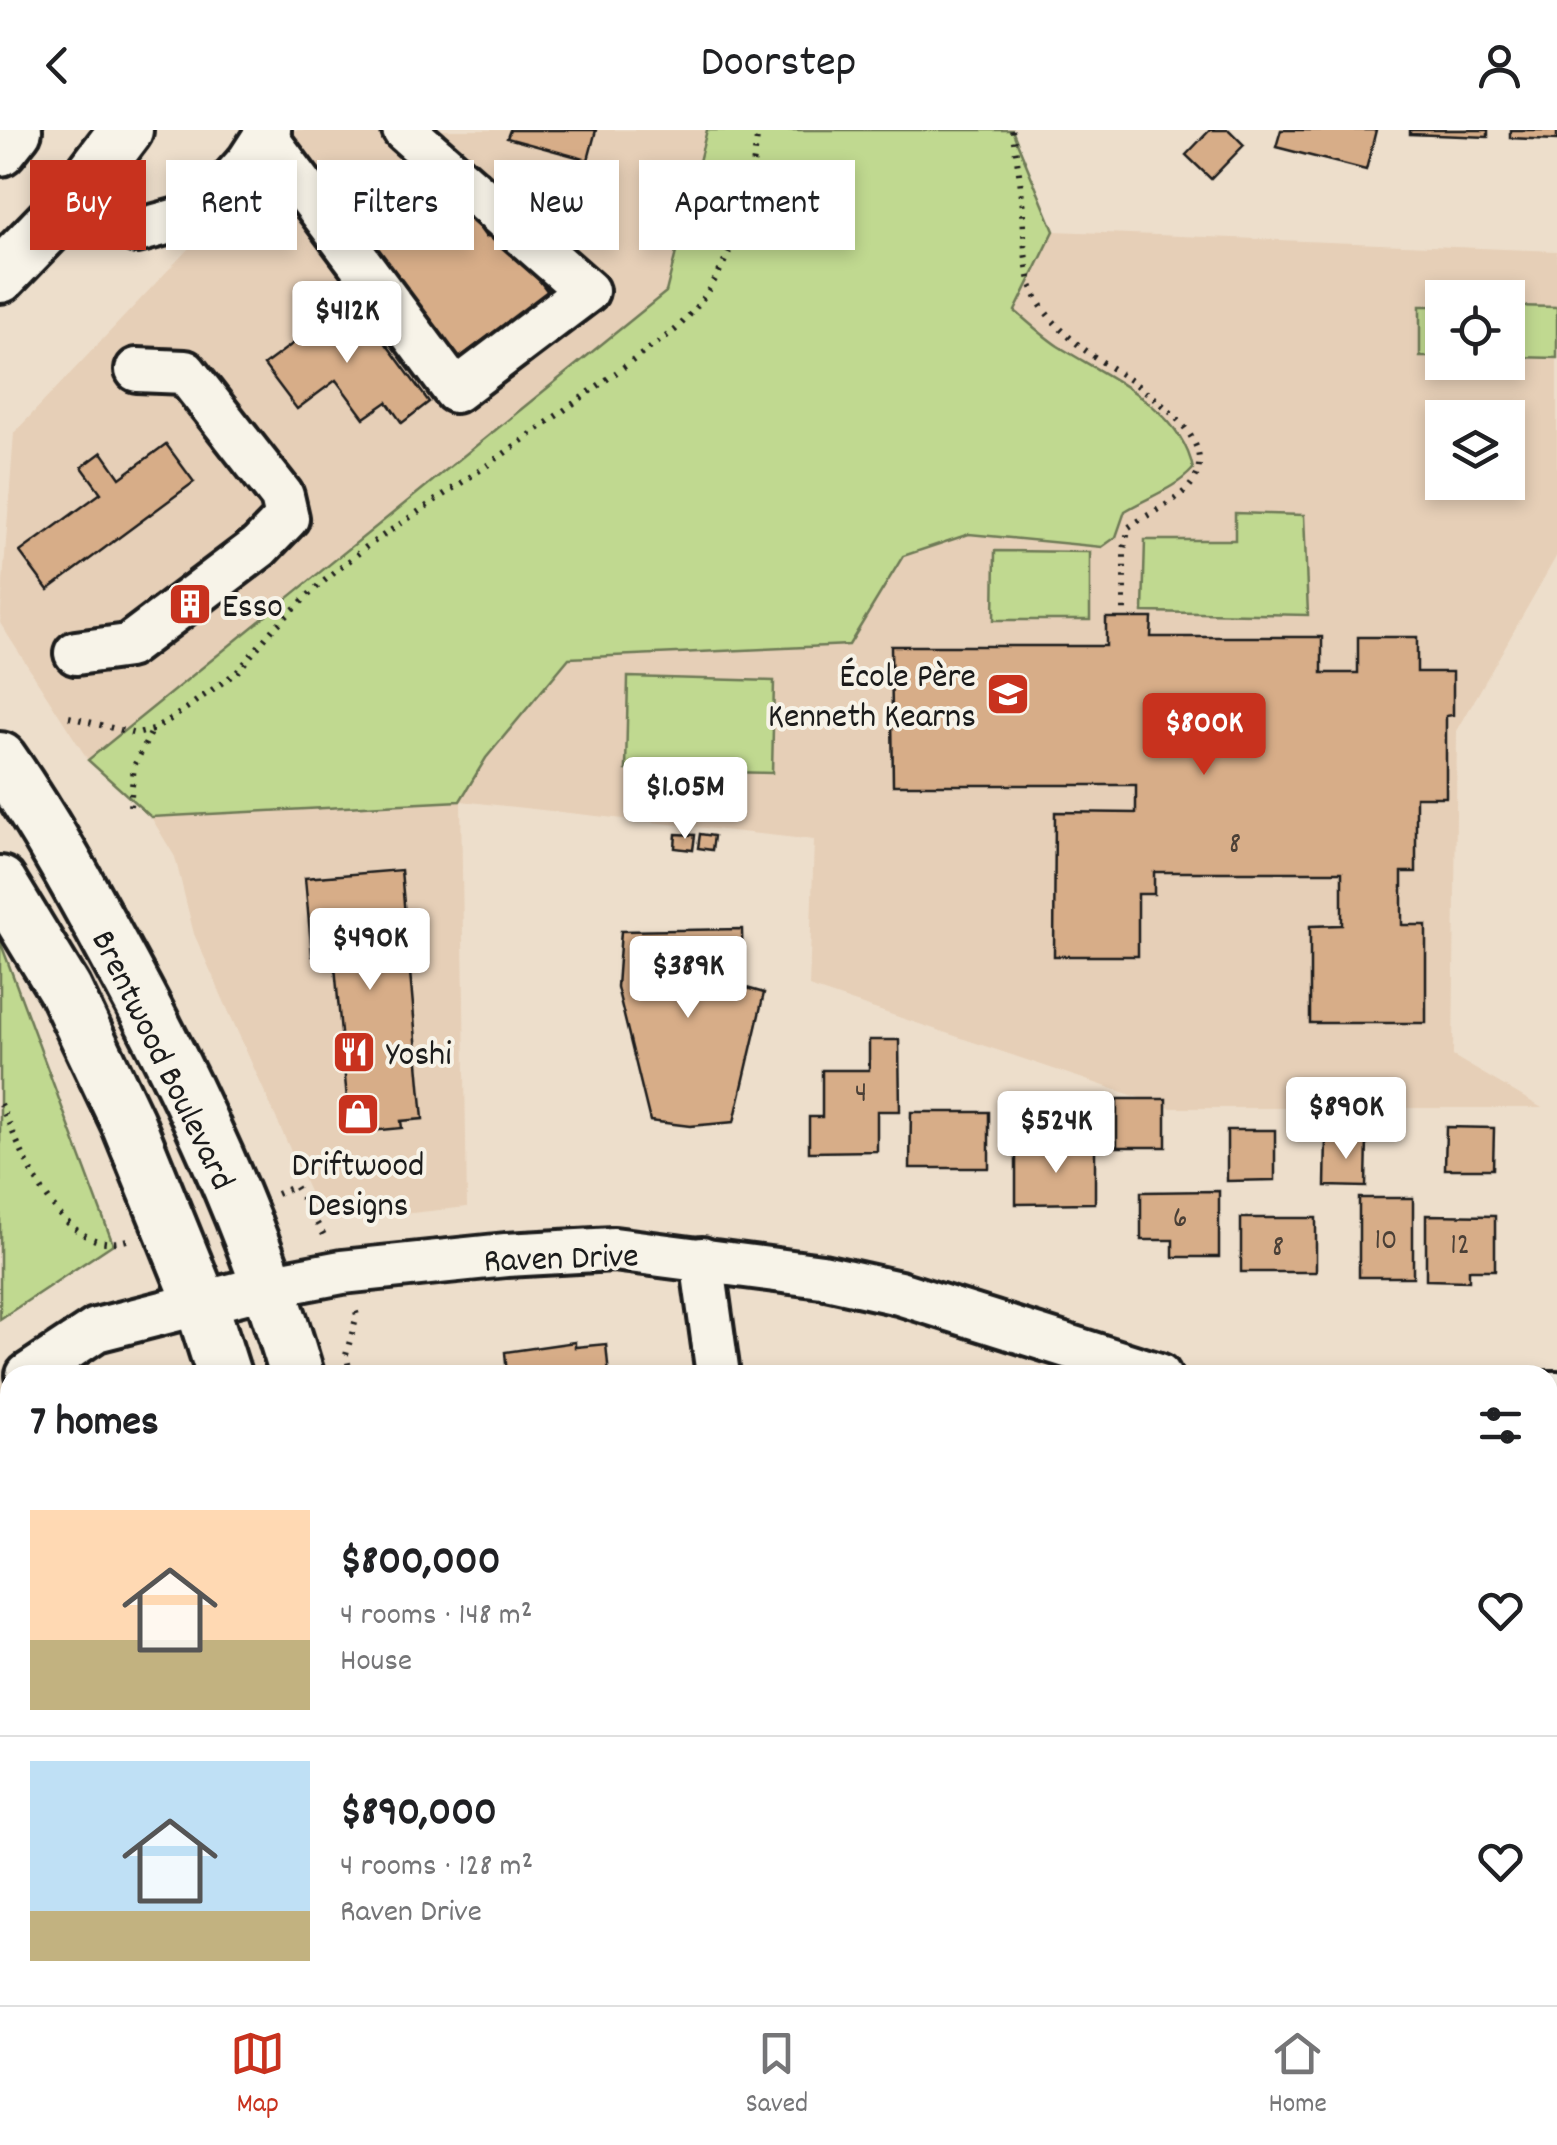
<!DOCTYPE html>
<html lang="en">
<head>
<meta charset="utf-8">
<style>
  :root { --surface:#fff; --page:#f2f2f2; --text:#202124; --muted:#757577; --line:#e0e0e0; --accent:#c8321e }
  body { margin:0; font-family:Dekko,sans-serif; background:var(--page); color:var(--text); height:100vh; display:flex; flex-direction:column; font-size:38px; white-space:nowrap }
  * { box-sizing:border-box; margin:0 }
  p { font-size:32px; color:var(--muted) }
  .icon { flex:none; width:55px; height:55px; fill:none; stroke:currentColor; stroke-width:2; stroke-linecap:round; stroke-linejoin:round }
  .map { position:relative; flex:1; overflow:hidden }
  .side { position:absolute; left:0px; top:1235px; width:1558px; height:640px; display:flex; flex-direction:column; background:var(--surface); border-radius:30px 30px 0 0; box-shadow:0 5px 15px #0003 }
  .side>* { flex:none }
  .guide { position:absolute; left:30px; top:30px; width:1000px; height:90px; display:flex; gap:20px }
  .buttons { position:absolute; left:1425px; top:150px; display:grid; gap:20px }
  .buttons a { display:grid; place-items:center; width:100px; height:100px; border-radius:0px; background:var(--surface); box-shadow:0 5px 15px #0003; font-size:50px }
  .price { position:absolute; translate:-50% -85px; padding:0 22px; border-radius:10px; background:#fff; color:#222; font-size:32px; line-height:65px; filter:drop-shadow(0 2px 5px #0008) }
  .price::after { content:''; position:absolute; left:50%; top:60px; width:30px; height:22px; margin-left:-15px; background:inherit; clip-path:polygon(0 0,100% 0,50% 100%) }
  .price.on { background:var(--accent); color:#fff }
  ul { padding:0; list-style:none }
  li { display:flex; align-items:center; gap:30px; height:250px; padding:0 30px }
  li+li { border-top:2px solid var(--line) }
  li span { display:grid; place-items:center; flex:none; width:280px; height:200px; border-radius:0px; color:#555 }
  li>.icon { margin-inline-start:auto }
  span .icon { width:120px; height:120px; fill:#fffc; stroke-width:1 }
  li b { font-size:42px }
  h2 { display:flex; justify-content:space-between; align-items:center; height:120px; padding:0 30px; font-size:42px }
  .pill { padding:0 35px; border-radius:0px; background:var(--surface); box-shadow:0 5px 15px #0003; font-size:35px; line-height:90px }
  .pill.on { background:var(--accent); color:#fff }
  header { display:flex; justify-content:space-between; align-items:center; height:130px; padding:0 30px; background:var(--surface); font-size:45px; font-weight:600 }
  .tabs { display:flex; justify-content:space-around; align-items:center; height:140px; border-top:2px solid var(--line); background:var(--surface); font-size:28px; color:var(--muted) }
  .tabs a { display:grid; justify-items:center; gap:5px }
  .tabs .on { color:var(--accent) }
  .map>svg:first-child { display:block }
  .built { fill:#e6cfb7; fill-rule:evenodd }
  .green { fill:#c0d990; stroke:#6e7a56; stroke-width:2.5 }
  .building { fill:#d7ad88; stroke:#1c1c1c; stroke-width:2.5 }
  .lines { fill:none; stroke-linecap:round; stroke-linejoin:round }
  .minor-casing { stroke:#1c1c1c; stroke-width:50 }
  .major-casing { stroke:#1c1c1c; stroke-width:60 }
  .path { stroke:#1c1c1c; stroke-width:6; stroke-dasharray:2.5 8; stroke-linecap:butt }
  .minor { stroke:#f7f3e8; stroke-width:42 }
  .major { stroke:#f7f3e8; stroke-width:52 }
  .labels { text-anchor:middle; stroke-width:8; stroke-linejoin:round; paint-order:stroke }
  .number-label { font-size:30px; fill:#4b4037 }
  .poi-label { font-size:35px; fill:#1c1c1c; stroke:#f7f3e8; text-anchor:start }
  .street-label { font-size:35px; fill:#1c1c1c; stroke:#f7f3e8 }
</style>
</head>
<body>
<header><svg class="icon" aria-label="back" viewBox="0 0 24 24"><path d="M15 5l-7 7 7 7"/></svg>Doorstep<svg class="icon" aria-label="person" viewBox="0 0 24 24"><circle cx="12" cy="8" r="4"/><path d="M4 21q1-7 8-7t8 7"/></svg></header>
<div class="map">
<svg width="1557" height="1875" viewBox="0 0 1557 1875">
  <rect width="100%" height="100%" fill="#eddecb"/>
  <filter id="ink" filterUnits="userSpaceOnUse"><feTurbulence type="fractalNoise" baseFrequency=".01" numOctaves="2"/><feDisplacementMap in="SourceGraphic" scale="20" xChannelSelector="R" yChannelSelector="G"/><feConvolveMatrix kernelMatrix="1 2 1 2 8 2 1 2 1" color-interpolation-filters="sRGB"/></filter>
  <g filter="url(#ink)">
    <g class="built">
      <polygon points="279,0 707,0 666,162 88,630 0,493 14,303 242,62"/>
      <path d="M 1054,101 L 1557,121 L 1557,425 L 1457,601 L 1453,926 L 1542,978 L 1170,978 L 809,857 L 814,710 L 461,671 L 467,1077 L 338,1091 L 310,1064 L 194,804 L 175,727 L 151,687 L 460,671 L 486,628 L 569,528 L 849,515 ZM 1442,168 L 1508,168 L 1508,232 L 1442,232 ZM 1442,288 L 1508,288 L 1508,352 L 1442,352 Z"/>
    </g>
    <g class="green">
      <path d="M 707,0 L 1012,0 L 1054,101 L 1015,181 C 1029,193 1043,206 1058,216 C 1107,247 1181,277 1193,339 C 1175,359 1148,367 1125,381 L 1116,407 L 1102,417 L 969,404 L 903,426 L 849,515 L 569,528 L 486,628 L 460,671 L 151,687 L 88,630 L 666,162 Z"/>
      <rect x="1420" y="176" width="22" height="51"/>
      <polygon points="1508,176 1557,177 1557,228 1508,227"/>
      <polygon points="1235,383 1304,385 1308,485 1143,482 1145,410 1235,410"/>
      <polygon points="995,421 1090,422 1090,490 994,490"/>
      <polygon points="628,547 774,551 772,643 626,640"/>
      <polygon points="0,811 113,1114 0,1189"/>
    </g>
    <g class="building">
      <polygon points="510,0 596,0 588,30 507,8"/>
      <polygon points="1210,0 1229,0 1244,15 1211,49 1186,25"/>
      <polygon points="1281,0 1376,0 1366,40 1276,17"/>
      <polygon points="1410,0 1488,0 1488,7 1410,4"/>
      <polygon points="1510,0 1557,0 1557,10 1510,8"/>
      <polygon points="451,59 486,107 491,104 524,130 548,162 458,229 370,120"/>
      <polygon points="353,169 429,272 402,293 387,272 364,288 336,250 297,279 264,235"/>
      <polygon points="166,314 194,352 48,460 20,422 101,363 82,337 102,322 120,348"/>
      <polygon points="1106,488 1152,488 1151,507 1322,507 1322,543 1358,543 1358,507 1417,507 1417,542 1453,542 1453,585 1446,586 1446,667 1416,667 1416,742 1402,742 1402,795 1426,795 1426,893 1310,893 1310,796 1342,795 1342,742 1154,742 1154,764 1138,764 1138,826 1054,826 1055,682 1136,683 1136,655 893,655 891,516 1106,516"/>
      <polygon points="676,704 695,705 693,720 675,718"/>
      <polygon points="700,704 714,706 712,720 698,718"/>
      <polygon points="401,740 423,989 401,991 402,998 350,1003 334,825 312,826 305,748"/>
      <polygon points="742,799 743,857 764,863 734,992 690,996 650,991 617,857 621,801"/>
      <polygon points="869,910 899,910 900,981 877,981 877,1021 809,1022 809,987 822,987 822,940 869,940"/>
      <rect x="1117" y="969" width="49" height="48"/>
      <polygon points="911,982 989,982 989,1038 910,1038"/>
      <polygon points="1446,997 1494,998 1493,1039 1445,1039"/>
      <polygon points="1227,1000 1275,1000 1275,1050 1227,1051"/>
      <polygon points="1326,1006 1367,1007 1366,1057 1325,1056"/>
      <polygon points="1095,1017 1095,1073 1016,1074 1016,1018"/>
      <polygon points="1219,1061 1219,1127 1173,1127 1173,1110 1141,1110 1141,1062"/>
      <rect x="1359" y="1068" width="54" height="79"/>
      <polygon points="1426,1085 1495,1086 1495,1140 1469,1140 1469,1151 1426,1150"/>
      <rect x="1241" y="1088" width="75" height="54"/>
      <polygon points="575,1212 575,1217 606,1214 609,1245 507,1245 505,1222"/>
      <polygon points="1553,1356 1557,1356 1557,1429 1548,1429 1548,1380 1554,1380"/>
      <polygon points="0,1391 10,1405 10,1446 0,1453"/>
      <polygon points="10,1476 10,1550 0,1528 0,1481"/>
      <polygon points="45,1865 104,1865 104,1875 52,1875 45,1873"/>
    </g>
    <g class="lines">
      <g class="minor-casing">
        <g id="minor">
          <polyline points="265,6 455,261 587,161 404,0"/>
          <polyline points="71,73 137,101 203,83 249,31 269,0"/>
          <polyline points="76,523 128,516 259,417 287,388 282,366 185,242 137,240"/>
          <polyline points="702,1129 718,1245"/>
          <polyline points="28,1245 96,1200 268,1156 342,1142 506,1125 614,1119 822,1146 899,1163 1159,1245"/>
          <polyline points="1548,1263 1557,1263"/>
          <polyline points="1548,1788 1557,1788"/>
          <polyline points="779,1865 779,1875"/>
        </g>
      </g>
      <g class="major-casing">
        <g id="major">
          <polyline points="0,19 15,0"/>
          <polyline points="0,146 71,73 126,0"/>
          <path d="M 0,629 C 42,689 78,754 113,819 C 187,954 254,1096 297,1245"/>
          <polyline points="0,753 65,860 128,993 201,1173 224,1245"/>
          <polyline points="321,1865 322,1875"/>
          <polyline points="388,1865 389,1875"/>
        </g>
      </g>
      <g class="path">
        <path d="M 1012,0 C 1016,23 1020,46 1022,68 C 1025,100 1022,138 1036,167 C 1045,186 1071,210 1089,223 C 1123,247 1236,308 1187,359 C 1172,374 1146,385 1129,397 L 1124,419 L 1124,488"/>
        <path d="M 69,587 L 136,604 L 153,600 L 174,587 L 237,542 L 273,499 L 318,456 L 366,417 L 498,328 L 675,200 C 732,146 749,75 758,0"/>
        <polyline points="130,676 134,636 152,601"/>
        <path d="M 0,974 C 22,1020 60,1130 127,1110"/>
        <polyline points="277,1064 295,1056 324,1105"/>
        <polyline points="351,1245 346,1225 357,1185 354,1176"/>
        <polyline points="441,1865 441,1875"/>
      </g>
      <use href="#minor" class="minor"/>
      <use href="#major" class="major"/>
    </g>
  </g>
  <defs>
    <g id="building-square" transform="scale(2.25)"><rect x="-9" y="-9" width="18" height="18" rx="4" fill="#c8321e" stroke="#f7f3e8"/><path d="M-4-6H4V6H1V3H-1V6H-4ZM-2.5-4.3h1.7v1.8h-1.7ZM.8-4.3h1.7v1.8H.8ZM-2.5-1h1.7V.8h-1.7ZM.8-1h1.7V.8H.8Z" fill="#fff"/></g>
    <g id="school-square" transform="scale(2.25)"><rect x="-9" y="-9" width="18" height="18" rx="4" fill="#c8321e" stroke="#f7f3e8"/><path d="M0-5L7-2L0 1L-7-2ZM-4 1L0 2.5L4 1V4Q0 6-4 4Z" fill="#fff"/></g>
    <g id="restaurant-square" transform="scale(2.25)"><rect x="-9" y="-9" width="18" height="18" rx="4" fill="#c8321e" stroke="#f7f3e8"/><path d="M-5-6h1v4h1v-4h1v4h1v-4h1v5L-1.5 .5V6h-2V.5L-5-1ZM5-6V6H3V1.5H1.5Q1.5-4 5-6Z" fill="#fff"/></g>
    <g id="shop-square" transform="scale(2.25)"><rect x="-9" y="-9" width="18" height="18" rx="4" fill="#c8321e" stroke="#f7f3e8"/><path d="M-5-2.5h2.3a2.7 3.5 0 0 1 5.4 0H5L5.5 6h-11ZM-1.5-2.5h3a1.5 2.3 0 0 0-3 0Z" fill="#fff"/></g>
  </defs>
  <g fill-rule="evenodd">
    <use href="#building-square" x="190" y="474"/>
    <use href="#school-square" x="1008" y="564"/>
    <use href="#restaurant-square" x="354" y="922"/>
    <use href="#shop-square" x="358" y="984"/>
  </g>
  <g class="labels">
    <g class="number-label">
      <text x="1235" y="722">8</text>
      <text x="861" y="971">4</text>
      <text x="1180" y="1096">6</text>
      <text x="1386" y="1118">10</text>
      <text x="1460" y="1123">12</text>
      <text x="1278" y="1125">8</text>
    </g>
    <g class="poi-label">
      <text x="222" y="486">Esso</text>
      <text x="976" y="556" text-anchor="end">École Père<tspan x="976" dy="40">Kenneth Kearns</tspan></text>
      <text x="386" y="934">Yoshi</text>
      <text x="358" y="1045" text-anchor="middle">Driftwood<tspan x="358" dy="40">Designs</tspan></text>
    </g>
    <g class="street-label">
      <text transform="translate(165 929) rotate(64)" y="12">Brentwood Boulevard</text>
      <text transform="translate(561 1126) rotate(-2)" y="12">Raven Drive</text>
    </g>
  </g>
</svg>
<div class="buttons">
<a><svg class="icon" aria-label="locate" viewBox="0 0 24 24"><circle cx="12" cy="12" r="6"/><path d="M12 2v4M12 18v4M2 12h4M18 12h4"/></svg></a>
<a><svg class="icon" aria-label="layers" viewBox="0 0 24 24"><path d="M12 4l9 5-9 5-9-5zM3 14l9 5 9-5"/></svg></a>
</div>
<b class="price" style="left:347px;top:236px">$412K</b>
<b class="price on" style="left:1204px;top:648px">$800K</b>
<b class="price" style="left:685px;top:712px">$1.05M</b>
<b class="price" style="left:370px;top:863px">$490K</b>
<b class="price" style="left:688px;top:891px">$389K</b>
<b class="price" style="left:1346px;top:1032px">$890K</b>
<b class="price" style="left:1056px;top:1046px">$524K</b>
<div class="guide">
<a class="pill on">Buy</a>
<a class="pill">Rent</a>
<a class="pill">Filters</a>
<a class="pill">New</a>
<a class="pill">Apartment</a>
</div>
<section class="side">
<h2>7 homes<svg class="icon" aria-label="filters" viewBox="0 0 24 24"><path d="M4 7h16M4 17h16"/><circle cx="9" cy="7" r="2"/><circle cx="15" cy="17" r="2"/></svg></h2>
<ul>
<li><span style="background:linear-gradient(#ffd9b3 65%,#c2b280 0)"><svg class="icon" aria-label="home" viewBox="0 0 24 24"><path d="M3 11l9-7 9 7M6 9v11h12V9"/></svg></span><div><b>$800,000</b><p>4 rooms · 148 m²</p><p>House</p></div><svg class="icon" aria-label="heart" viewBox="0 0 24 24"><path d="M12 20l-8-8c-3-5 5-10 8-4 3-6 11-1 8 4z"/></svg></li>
<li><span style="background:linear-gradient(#bfe0f5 75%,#c2b280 0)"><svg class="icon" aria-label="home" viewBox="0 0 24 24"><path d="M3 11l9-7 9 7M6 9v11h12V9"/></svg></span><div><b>$890,000</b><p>4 rooms · 128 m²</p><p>Raven Drive</p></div><svg class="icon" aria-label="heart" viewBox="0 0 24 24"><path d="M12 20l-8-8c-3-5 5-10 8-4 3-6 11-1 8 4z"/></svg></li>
</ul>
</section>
</div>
<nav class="tabs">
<a class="on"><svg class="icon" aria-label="map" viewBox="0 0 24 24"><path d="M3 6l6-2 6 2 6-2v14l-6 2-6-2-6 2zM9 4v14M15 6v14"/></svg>Map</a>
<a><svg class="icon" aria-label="saved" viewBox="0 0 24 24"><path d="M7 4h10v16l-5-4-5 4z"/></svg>Saved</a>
<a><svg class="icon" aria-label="home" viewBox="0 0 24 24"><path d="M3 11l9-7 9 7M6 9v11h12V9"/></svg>Home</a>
</nav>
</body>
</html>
